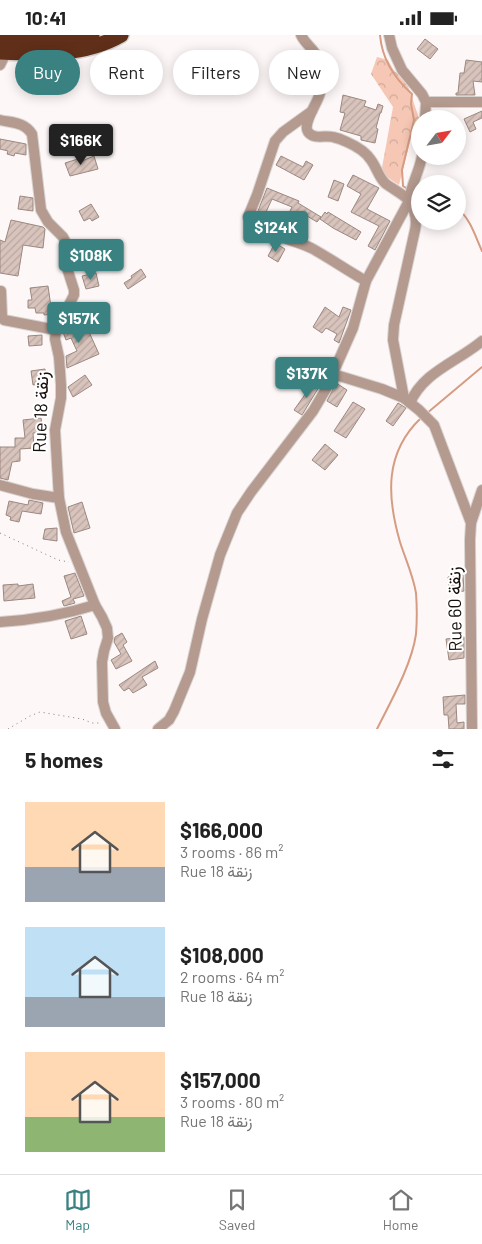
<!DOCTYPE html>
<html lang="en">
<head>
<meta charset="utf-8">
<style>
  :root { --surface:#fff; --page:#f6f6f6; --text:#222; --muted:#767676; --line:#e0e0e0; --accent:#3a8281 }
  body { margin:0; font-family:Barlow,Vazirmatn,sans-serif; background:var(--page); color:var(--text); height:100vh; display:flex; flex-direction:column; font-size:19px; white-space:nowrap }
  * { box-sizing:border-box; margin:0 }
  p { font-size:16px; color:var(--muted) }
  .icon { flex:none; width:28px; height:28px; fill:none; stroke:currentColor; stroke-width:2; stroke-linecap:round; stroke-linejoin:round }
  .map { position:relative; height:694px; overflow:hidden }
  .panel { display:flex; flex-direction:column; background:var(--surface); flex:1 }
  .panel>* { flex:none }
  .top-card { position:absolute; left:15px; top:15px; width:452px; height:45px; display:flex; gap:10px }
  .needle { width:32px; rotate:59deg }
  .controls { position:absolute; left:411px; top:75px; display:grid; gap:10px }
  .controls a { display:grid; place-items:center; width:55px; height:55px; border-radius:50%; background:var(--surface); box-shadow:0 2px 12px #0003; font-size:25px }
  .price { position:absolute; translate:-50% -42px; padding:0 11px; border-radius:5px; background:var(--accent); color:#fff; font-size:16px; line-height:32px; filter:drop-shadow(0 1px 2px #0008) }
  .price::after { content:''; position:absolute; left:50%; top:30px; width:15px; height:11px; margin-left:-8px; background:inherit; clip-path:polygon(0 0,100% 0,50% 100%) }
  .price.current { background:#222; color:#fff }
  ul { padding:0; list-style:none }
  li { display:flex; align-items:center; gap:15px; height:125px; padding:0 25px }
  li span { display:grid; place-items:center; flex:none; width:140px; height:100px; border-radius:0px; color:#555 }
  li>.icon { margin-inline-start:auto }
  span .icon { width:60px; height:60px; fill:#fffc; stroke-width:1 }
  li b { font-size:21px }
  h2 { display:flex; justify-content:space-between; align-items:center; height:60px; padding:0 25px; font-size:21px }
  .pill { padding:0 18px; border-radius:22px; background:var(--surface); box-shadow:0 2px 12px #0003; font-size:18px; line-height:45px }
  .pill.current { background:var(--accent); color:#fff }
  .status { display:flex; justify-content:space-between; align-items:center; height:35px; padding:0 25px; background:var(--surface); direction:ltr }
  .status svg { height:14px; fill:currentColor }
  .dock { display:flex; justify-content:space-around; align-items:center; height:70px; border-top:1px solid var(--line); background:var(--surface); font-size:14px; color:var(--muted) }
  .dock a { display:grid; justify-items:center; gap:2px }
  .dock .current { color:var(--accent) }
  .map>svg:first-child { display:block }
  .forest { fill:url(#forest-crowns) }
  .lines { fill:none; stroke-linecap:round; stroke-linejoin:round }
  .stream { stroke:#d69c83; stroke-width:2 }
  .building { fill:url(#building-hatch); stroke:#9b8880; fill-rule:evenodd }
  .minor-casing { stroke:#d8d3d1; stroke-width:12 }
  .highway-casing { stroke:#d8d3d1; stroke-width:18 }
  .path { stroke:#817b79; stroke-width:1; stroke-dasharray:1 4; stroke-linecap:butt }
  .minor { stroke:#b49a8f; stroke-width:10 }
  .highway { stroke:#602f19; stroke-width:15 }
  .labels { text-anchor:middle; stroke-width:4; stroke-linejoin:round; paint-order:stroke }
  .street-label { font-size:18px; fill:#160f0c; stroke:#fff }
</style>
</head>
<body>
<div class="status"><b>10:41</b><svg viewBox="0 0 49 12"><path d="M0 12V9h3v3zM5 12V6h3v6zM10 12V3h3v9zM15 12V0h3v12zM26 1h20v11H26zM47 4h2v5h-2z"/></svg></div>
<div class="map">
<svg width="482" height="694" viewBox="0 0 482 694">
  <defs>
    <pattern id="forest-crowns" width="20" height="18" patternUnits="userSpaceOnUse" patternTransform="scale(1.25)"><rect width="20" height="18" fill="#f5c7b4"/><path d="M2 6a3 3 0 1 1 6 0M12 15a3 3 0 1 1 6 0" fill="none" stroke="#d1aa9a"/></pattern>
    <pattern id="building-hatch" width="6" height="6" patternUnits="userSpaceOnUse" patternTransform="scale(1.25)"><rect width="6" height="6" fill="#d8c4bc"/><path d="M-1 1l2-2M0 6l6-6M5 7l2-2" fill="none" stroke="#b9a7a0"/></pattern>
  </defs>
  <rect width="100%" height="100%" fill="#fdf8f7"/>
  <polygon class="forest" points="377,22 388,25 393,34 408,51 420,86 413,95 399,150 381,138 393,72 371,39"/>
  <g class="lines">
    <g class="stream">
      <path d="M 380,0 C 382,25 394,43 412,59 L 411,69 L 414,85 L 402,135 L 403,151 L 409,155"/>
      <polyline points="414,160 420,164"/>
      <path d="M 458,174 C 470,183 476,203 482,216"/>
      <polyline points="426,379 482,332"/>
      <path d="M 377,694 C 391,666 412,629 416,599 C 417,586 417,571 416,558 C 413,540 405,523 400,507 C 387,462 384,418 421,383"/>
    </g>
  </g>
  <g class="building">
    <polygon points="425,4 438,14 430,24 417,14"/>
    <polygon points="466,25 482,27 482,47 473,46 475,60 456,60 456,58 458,58 460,38 464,38"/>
    <polygon points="296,32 314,33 315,35 309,38 308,42 296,41 292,39"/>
    <polygon points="343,60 366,66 364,71 376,75 378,69 383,71 381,78 380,78 376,93 378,94 375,108 361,105 361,101 340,95 345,78 340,77"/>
    <polygon points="482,76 482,83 473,87 476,94 470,97 464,84"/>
    <polygon points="0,104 26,109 26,120 15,118 14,121 7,119 8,116 0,114"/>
    <polygon points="94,121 98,134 70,141 65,128 81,123 82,126"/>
    <polygon points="281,121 303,132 306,126 313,130 304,145 276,130"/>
    <polygon points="353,140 379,153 367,174 390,186 375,215 368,211 379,191 351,177 361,159 347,151"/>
    <polygon points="334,145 344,149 338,166 328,162"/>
    <path d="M 267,153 L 299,166 L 298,168 L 321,182 L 317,187 L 302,178 L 295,191 L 298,192 L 295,199 L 264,187 L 256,181 ZM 272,164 L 292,172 L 285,186 L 266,177 Z"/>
    <polygon points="20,161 33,163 33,176 18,174"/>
    <polygon points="91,169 99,182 92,186 90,183 84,186 79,176"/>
    <polygon points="325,177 327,179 328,177 361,197 356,205 333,193 320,184"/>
    <polygon points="11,185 43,192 45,194 43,213 23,210 18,241 0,238 0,205 5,207"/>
    <polygon points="275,208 285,214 278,227 268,221"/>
    <polygon points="76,216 85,230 76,235 73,229 73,218"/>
    <polygon points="141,234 146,242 128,254 124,248 132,243 131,241"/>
    <polygon points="96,238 99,251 86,254 82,241"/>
    <polygon points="48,251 52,279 44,280 44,278 36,278 35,273 28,273 28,265 32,265 30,253"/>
    <polygon points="325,272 339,282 343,272 351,275 339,308 334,305 337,299 326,293 322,298 313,292"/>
    <polygon points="77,285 83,299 89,297 99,319 67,333 66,321 77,316 71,303 66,305 63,297 66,290"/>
    <polygon points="42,300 42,310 29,311 28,301"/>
    <polygon points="45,334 47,348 33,350 31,336"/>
    <polygon points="85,340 92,350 73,362 68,352"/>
    <polygon points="313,348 319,352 302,380 294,375"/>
    <polygon points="336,348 347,355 337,372 327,366"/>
    <polygon points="353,367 365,374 346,403 334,396"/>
    <polygon points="398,368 406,373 393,391 386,386"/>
    <polygon points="41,383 43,397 33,398 34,413 20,414 20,426 12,427 8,445 0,443 0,412 15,412 15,403 25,403 23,385"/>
    <polygon points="325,409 338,420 325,435 312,425"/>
    <polygon points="29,465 43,468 41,479 22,476 19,487 10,485 11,482 6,480 9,466 28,470"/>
    <polygon points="82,467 90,493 74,498 68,472"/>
    <polygon points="57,493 57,506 43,504 45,494"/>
    <polygon points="75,538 84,561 73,564 75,568 64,571 62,566 71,562 64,541"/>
    <polygon points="463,540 464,556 450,558 448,542"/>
    <polygon points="18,549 18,551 33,549 35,563 4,566 3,550"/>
    <polygon points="81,581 87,599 71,604 65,586"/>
    <polygon points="122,598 127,607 123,610 132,626 116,634 111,625 121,619 114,607 115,602"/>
    <polygon points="464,602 464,623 449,625 446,604"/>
    <polygon points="155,626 158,633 142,642 147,650 133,658 129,653 124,656 119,650"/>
    <polygon points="465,660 465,669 456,669 457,688 464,687 464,694 449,694 448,680 444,680 443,662"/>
  </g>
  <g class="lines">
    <g class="minor-casing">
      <g id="minor">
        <path d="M 301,0 C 304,7 311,12 315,18 C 324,28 322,46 320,58 C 318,68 302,88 308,97 C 314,105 325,100 333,102 C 338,103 343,105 347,107 C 356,111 366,117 371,125 C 377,133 378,141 385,148 C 392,154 404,159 409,166 C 415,175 417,186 415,195 L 394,290 L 393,305 L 404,363"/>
        <polyline points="389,0 392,13 402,35 422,59 426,67 425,84"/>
        <polyline points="0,30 6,18 6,12"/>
        <polyline points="426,67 482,67"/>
        <path d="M 312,76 L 283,97 L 275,106 L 257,160 L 248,182 C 259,200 295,204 313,214 C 331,224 348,236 366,246"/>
        <path d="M 0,85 C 13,88 24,87 32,99 L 41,175 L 48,187 L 63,202 L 66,208 L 66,230 L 74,255 L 74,260 L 56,295 L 55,304 L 59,322 L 61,350 L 61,363 L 55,395 L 59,463 L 66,497 L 95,570 L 102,582 L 107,593 L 108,603 L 104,616 L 102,627 L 103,667 L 106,678 L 115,694"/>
        <polyline points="1,256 2,281 4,285 56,295"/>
        <polyline points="333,339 382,354 404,363 419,375 434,390 471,488"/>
        <path d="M 410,368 C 423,337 457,327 482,306"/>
        <polyline points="0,450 33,459 59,463"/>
        <path d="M 0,587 C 33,585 63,580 95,570"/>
        <path d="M 158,694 L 169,685 L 174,676 L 190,637 L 202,584 L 220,520 L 237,478 L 251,457 L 313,376 L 326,354 L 353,293 L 366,246 L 409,166 C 411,149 419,138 422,121"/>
        <polyline points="472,694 470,505 471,488 482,455"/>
      </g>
    </g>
    <g class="highway-casing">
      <g id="highway">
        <path d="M 0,5 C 30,5 62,7 92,0"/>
        <path d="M 0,17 C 41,19 85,21 121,0"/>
      </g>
    </g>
    <g class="path">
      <polyline points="0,498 58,525 69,527"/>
      <polyline points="8,694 30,681 40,677 82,684 92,688 100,688"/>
    </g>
    <use href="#minor" class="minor"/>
    <use href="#highway" class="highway"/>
  </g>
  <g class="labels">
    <g class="street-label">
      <text transform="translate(41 377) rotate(-88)" y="6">Rue 18 زنقة</text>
      <text transform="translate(455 574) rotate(-91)" y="6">Rue 60 زنقة</text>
    </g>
  </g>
</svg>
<div class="controls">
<a><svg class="needle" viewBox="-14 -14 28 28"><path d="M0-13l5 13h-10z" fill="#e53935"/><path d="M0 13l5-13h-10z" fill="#767676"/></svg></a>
<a><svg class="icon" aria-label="layers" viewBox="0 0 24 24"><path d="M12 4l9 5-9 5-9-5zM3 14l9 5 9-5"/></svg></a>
</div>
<b class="price current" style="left:81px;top:131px">$166K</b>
<b class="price" style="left:276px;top:218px">$124K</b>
<b class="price" style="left:91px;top:246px">$108K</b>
<b class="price" style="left:79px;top:309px">$157K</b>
<b class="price" style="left:307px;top:364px">$137K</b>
<div class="top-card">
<a class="pill current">Buy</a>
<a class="pill">Rent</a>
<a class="pill">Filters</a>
<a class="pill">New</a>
</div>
</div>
<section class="panel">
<h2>5 homes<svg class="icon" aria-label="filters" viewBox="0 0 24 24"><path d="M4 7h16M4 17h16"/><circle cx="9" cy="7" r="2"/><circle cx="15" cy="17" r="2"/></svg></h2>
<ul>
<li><span style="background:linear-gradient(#ffd9b3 65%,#9aa5b1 0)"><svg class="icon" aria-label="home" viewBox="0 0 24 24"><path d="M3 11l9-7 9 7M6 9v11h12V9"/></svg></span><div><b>$166,000</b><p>3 rooms · 86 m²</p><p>Rue 18 زنقة</p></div></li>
<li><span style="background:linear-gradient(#bfe0f5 70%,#9aa5b1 0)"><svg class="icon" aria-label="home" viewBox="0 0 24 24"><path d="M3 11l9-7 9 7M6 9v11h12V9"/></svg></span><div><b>$108,000</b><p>2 rooms · 64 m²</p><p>Rue 18 زنقة</p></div></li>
<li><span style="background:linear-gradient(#ffd9b3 65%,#8fb573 0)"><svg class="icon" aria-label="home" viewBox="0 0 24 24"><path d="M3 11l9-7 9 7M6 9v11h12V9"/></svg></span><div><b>$157,000</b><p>3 rooms · 80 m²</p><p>Rue 18 زنقة</p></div></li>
</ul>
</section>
<nav class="dock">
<a class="current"><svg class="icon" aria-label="map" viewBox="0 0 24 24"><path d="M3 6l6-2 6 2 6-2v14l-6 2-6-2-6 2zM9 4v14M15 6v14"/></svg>Map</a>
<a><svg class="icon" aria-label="saved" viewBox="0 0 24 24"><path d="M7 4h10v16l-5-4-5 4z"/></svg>Saved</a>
<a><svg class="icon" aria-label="home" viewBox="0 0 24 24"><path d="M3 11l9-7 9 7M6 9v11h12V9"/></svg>Home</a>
</nav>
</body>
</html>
